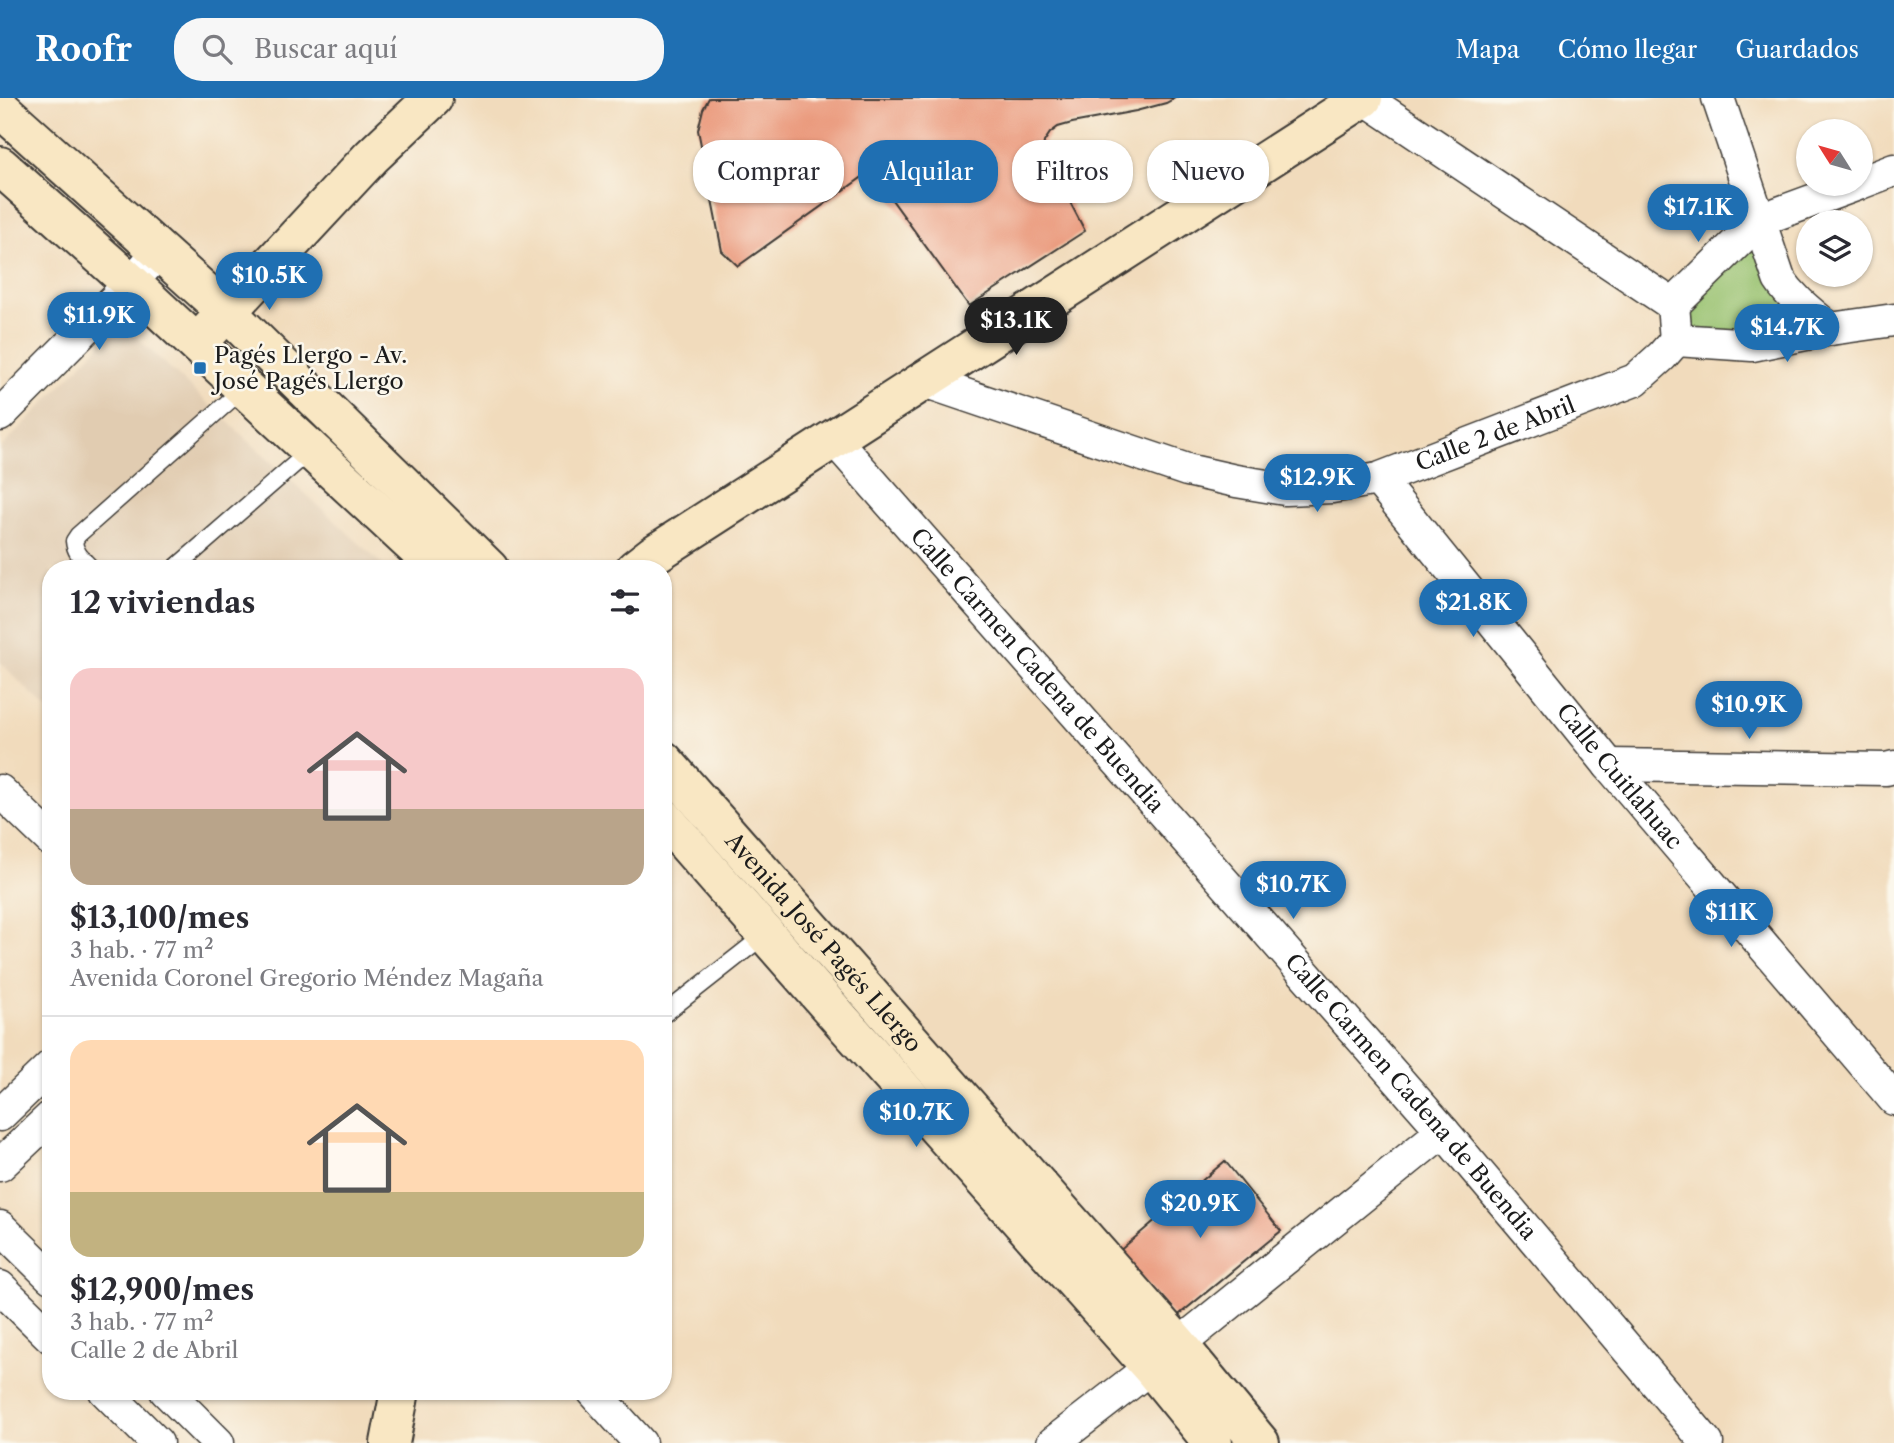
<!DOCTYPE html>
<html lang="es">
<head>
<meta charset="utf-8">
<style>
  :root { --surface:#fff; --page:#f7f7f7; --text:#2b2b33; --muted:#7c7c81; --line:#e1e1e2; --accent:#1f6fb2 }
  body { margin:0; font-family:"Libre Caslon Text",serif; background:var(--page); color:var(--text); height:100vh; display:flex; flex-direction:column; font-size:26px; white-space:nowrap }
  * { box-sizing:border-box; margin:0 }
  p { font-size:23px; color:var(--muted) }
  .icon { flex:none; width:38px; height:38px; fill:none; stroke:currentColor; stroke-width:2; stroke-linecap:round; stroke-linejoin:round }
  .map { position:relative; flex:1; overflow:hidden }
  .drawer { position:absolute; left:42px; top:462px; width:630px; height:840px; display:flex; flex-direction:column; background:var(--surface); border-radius:28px; box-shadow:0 2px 5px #0004 }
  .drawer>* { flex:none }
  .hud { position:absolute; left:693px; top:42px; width:665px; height:63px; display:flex; gap:14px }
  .needle { width:46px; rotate:307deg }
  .buttons { position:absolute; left:1796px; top:21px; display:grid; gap:14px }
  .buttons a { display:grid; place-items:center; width:77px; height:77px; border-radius:50%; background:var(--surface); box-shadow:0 2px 5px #0004; font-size:35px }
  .price { position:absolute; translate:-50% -60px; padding:0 16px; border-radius:24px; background:var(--accent); color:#fff; font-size:23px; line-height:46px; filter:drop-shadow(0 2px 4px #0008) }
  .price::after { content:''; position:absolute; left:50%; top:42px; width:21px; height:16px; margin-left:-10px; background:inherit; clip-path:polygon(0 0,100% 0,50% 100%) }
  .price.current { background:#222; color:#fff }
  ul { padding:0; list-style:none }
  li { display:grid; align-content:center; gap:14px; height:371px; padding:0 28px }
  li+li { border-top:2px solid var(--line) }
  li span { display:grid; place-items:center; height:217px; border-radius:21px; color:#555 }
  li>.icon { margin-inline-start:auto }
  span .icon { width:126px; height:126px; fill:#fffc; stroke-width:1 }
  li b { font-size:30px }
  h2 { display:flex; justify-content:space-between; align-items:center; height:84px; padding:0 28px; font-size:30px }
  .tag { padding:0 24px; border-radius:28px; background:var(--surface); box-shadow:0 2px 5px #0004; font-size:24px; line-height:63px }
  .tag.current { background:var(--accent); color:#fff }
  header { display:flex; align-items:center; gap:42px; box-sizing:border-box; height:98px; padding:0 35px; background:var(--accent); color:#fff }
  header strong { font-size:33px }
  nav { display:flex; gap:38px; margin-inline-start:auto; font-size:24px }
  .search { width:490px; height:63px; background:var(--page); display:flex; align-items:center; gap:18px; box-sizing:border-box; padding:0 24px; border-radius:28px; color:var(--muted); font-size:26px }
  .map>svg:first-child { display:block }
  .built { fill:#e1ccb1 }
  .green { fill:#97c16e; stroke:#5a6e45; stroke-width:2 }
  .building { fill:#ea997b }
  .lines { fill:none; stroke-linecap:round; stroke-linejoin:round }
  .lane-casing { stroke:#3c3934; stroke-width:19 }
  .street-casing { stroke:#3c3934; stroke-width:35 }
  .secondary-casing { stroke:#3c3934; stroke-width:42 }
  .lane { stroke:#fff; stroke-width:16 }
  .street { stroke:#fff; stroke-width:32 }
  .secondary { stroke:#f9e7c3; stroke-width:38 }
  .poi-dot { fill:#1f6fb2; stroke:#fbf7ec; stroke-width:2.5 }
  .labels { text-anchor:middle; stroke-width:5; stroke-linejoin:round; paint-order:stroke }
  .poi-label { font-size:23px; fill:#1c1c1c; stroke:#fbf7ec; text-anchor:start }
  .street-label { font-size:23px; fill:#1c1c1c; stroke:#fbf7ec }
</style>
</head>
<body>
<header>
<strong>Roofr</strong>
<div class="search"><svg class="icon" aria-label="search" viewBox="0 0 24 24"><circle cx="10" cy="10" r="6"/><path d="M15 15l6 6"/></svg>Buscar aquí</div>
<nav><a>Mapa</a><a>Cómo llegar</a><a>Guardados</a></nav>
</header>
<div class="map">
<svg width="1894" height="1345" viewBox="0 0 1894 1345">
  <rect width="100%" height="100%" fill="#fbf7ec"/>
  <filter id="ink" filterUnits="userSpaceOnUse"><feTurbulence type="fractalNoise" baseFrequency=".0143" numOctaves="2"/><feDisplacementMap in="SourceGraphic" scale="14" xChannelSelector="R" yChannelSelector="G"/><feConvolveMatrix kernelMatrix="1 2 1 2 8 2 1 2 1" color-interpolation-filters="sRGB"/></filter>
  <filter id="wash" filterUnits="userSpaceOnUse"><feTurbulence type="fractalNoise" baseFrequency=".00686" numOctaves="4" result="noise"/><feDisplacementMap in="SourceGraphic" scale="28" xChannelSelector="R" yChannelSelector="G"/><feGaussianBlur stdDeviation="1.57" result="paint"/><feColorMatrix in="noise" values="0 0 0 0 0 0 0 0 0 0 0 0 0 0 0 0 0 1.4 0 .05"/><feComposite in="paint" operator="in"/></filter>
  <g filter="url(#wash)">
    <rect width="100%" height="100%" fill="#f1dbbc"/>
    <polygon class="built" points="121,225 387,471 51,471 51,615 0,564 0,351"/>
    <polygon class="green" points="1760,122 1779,181 1830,231 1676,242 1673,207"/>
    <g id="blocks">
      <g class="building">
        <polygon points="709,0 1175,0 1166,5 1136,13 1072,25 1058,29 1050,35 1044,44 1043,52 1085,133 969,208 871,73 738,168 722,153 698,32 703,11"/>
        <polygon points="1225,1063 1281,1133 1175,1220 1118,1154"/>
      </g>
    </g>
  </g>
  <g filter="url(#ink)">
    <use href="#blocks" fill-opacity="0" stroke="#3c3934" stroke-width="2"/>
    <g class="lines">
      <g class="lane-casing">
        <g id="lane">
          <path d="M 92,471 C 84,462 75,456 74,443 L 78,437 L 244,290"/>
          <polyline points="174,471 311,352"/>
          <polyline points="663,917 766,836"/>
        </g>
      </g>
      <g class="street-casing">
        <g id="street">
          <polyline points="1364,0 1673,207 1676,242"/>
          <path d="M 1718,0 L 1779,181 C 1793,202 1811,215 1830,231"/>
          <polyline points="1860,85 1894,72"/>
          <polyline points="1673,207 1760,122 1858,86"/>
          <polyline points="1676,242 1752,247 1830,231 1894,222"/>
          <path id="s1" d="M 924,283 L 1187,372 L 1236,383 L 1285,391 L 1332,389 L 1378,381 L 1635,282 L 1662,258 L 1676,242"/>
          <polyline points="0,317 131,185 159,153"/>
          <path id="s2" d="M 834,341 L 1443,1033 L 1707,1345"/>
          <path id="s3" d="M 1378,381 L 1609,667 L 1894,1001"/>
          <polyline points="1609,667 1886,671 1894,669"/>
          <polyline points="0,693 51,742"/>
          <polyline points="0,1017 51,968"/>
          <polyline points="0,1067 51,1019"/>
          <polyline points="0,1129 51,1179"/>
          <polyline points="0,1189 51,1239"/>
          <polyline points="105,1293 157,1345"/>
          <polyline points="166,1293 218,1345"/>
          <polyline points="593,1293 640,1345"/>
          <polyline points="1053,1345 1151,1269 1443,1033"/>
        </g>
      </g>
      <g class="secondary-casing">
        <g id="secondary">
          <polyline points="0,10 227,214 489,471"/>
          <polyline points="0,68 131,185 439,471"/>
          <polyline points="209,233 371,59 433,0"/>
          <polyline points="635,471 653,457 1363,0"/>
          <path id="s4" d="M 663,662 L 1178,1246 L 1260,1345"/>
          <polyline points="663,719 842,923 1151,1269 1213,1345"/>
          <polyline points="390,1345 400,1293"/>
        </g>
      </g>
      <use href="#lane" class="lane"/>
      <use href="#street" class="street"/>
      <use href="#secondary" class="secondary"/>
    </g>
  </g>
  <rect class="poi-dot" x="193" y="263" width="14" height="14" rx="3.5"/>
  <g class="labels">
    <g class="poi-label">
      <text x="214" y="265">Pagés Llergo - Av.<tspan x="214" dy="26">José Pagés Llergo</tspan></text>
    </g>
    <g class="street-label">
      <text dy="8" stroke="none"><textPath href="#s1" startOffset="597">Calle 2 de Abril</textPath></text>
      <text dy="8" stroke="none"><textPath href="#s2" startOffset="308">Calle Carmen Cadena de Buendia</textPath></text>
      <text dy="8" stroke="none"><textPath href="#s3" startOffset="383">Calle Cuitlahuac</textPath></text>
      <text dy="8" stroke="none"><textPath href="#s4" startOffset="243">Avenida José Pagés Llergo</textPath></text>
      <text dy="8" stroke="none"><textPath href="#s2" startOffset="875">Calle Carmen Cadena de Buendia</textPath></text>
    </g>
  </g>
</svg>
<div class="buttons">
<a><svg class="needle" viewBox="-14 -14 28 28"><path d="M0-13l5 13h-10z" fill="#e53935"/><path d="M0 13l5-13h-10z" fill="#7c7c81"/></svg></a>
<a><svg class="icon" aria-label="layers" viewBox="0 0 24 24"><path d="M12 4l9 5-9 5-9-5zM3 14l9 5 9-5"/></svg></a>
</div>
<b class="price" style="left:1698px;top:146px">$17.1K</b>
<b class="price" style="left:269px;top:214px">$10.5K</b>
<b class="price" style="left:99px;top:254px">$11.9K</b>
<b class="price current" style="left:1016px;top:259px">$13.1K</b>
<b class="price" style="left:1787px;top:266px">$14.7K</b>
<b class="price" style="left:1317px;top:416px">$12.9K</b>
<b class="price" style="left:1473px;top:541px">$21.8K</b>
<b class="price" style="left:1749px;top:643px">$10.9K</b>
<b class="price" style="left:1293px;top:823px">$10.7K</b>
<b class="price" style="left:1731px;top:851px">$11K</b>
<b class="price" style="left:916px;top:1051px">$10.7K</b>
<b class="price" style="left:1200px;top:1142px">$20.9K</b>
<div class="hud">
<a class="tag">Comprar</a>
<a class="tag current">Alquilar</a>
<a class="tag">Filtros</a>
<a class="tag">Nuevo</a>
</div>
<section class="drawer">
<h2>12 viviendas<svg class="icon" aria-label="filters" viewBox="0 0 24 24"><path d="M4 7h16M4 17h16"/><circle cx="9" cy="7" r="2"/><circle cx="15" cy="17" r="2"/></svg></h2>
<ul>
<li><span style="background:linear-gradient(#f6c9c9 65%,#b9a48a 0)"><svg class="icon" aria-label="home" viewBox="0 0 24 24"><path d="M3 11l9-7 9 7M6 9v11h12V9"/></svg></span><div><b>$13,100/mes</b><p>3 hab. · 77 m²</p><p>Avenida Coronel Gregorio Méndez Magaña</p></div></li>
<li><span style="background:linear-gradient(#ffd9b3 70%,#c2b280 0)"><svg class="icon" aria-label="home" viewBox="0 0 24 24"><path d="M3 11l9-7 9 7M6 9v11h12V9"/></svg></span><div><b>$12,900/mes</b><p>3 hab. · 77 m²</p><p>Calle 2 de Abril</p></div></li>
</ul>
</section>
</div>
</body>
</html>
